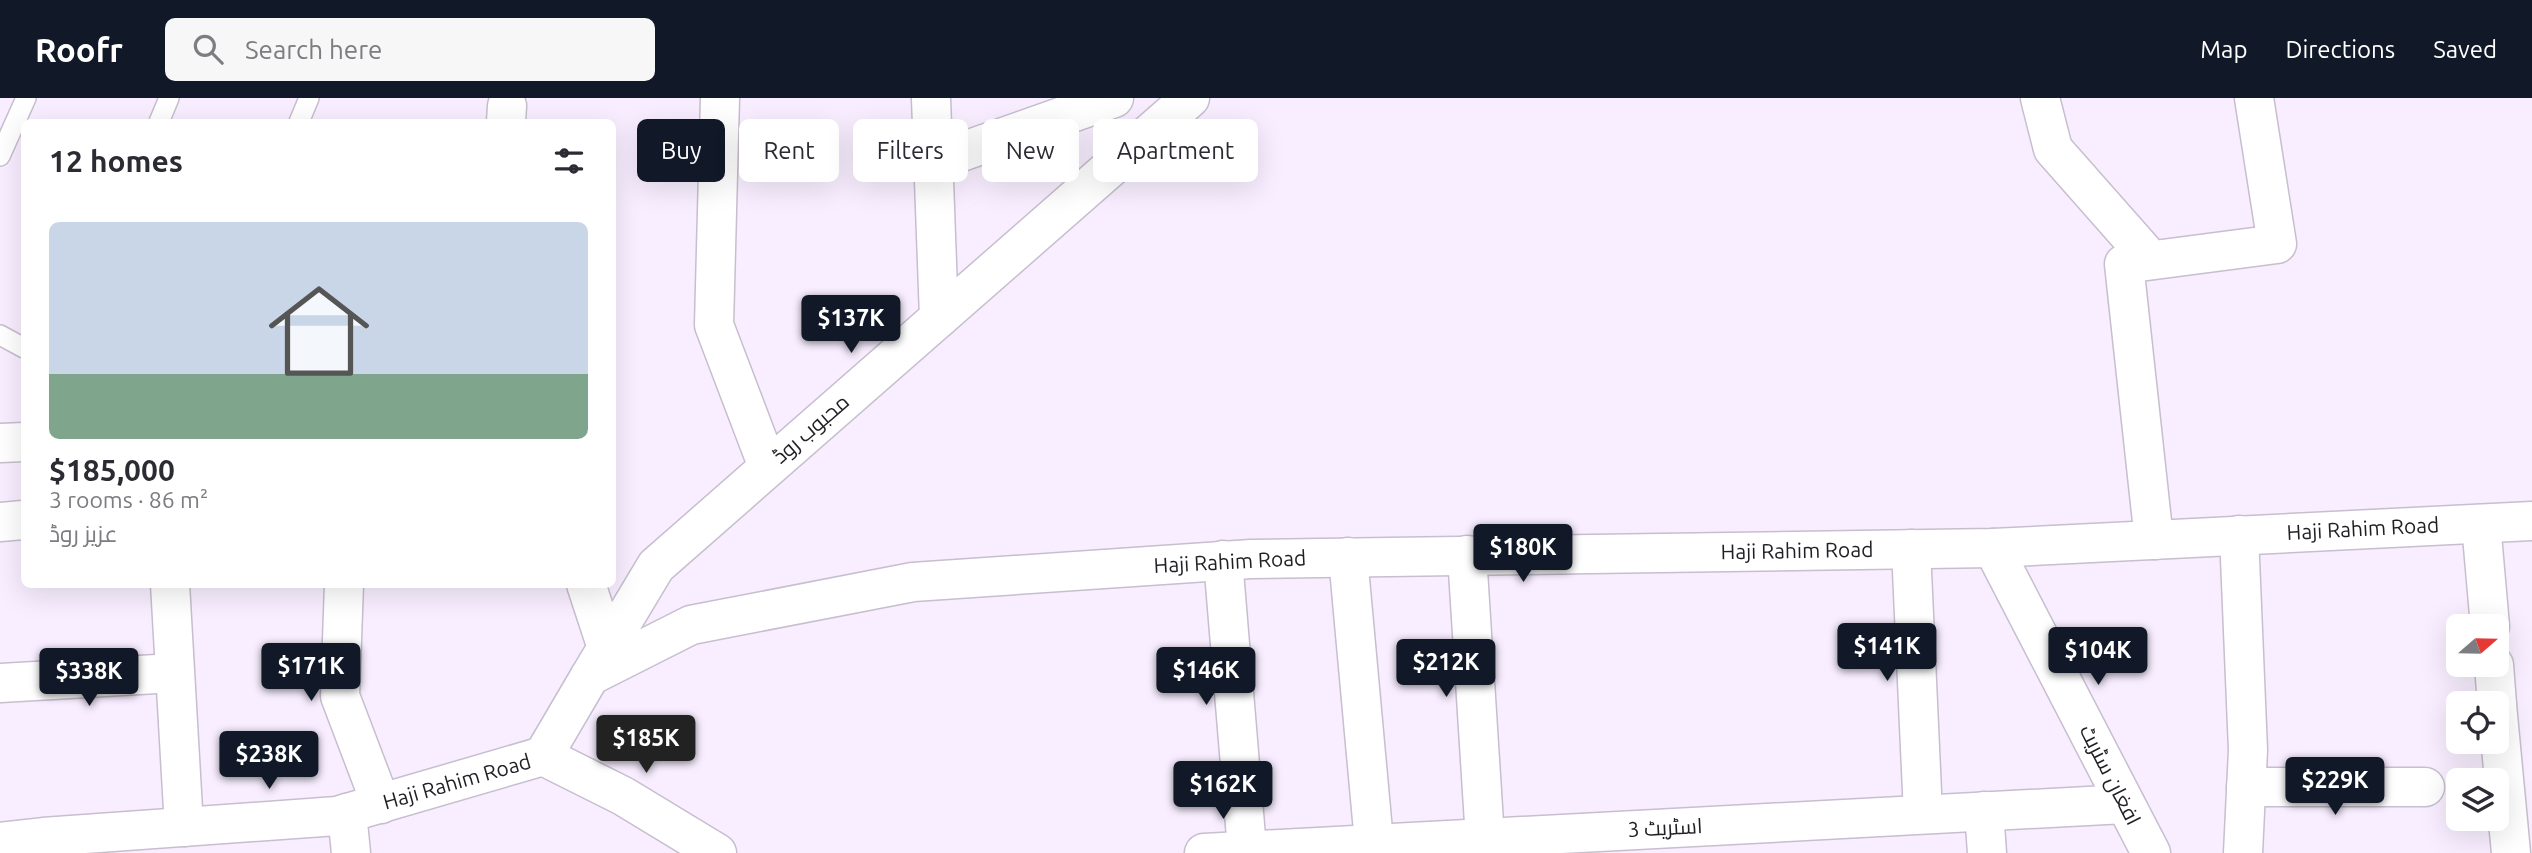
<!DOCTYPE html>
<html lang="en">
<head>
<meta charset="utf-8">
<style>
  :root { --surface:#fff; --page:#f7f7f7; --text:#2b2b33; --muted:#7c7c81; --line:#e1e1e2; --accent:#111827 }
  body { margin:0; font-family:Ubuntu,Cairo,sans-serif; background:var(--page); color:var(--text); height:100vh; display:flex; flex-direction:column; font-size:26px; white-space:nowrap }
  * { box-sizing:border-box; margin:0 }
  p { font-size:23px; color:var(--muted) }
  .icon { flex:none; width:38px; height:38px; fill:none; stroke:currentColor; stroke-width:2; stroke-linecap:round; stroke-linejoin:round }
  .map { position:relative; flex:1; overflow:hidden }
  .drawer { position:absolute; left:21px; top:21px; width:595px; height:469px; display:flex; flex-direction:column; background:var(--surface); border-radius:10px; box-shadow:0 7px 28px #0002 }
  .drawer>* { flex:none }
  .guide { position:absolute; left:637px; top:21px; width:665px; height:63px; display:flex; gap:14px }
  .needle { width:46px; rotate:70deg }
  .fabs { position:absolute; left:2446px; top:516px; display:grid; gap:14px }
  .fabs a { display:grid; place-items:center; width:63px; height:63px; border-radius:10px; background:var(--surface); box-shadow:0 7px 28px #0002; font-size:35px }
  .price { position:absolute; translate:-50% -60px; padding:0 16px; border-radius:7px; background:var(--accent); color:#fff; font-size:23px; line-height:46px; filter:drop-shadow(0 2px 4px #0008) }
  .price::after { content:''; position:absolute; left:50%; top:42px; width:21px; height:16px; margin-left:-10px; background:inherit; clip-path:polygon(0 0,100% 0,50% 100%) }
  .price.active { background:#222; color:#fff }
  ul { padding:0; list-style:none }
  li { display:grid; align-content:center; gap:14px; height:371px; padding:0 28px }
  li+li { border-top:2px solid var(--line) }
  li span { display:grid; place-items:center; height:217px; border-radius:10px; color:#555 }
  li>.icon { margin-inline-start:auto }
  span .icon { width:126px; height:126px; fill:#fffc; stroke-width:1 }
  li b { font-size:30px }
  h2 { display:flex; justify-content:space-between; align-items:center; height:84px; padding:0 28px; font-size:30px }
  .chip { padding:0 24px; border-radius:10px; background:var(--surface); box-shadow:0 7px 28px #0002; font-size:24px; line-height:63px }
  .chip.active { background:var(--accent); color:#fff }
  header { display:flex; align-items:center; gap:42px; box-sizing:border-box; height:98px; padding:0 35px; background:var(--accent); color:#fff }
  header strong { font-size:33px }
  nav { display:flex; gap:38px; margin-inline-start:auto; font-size:24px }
  .search { width:490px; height:63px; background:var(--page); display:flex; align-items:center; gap:18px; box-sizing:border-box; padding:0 24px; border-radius:10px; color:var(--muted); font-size:26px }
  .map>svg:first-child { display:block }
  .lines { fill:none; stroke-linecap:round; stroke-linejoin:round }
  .service-casing { stroke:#c7bece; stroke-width:22 }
  .minor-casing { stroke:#c7bece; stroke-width:41 }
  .tertiary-casing { stroke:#c7bece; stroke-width:41 }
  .secondary-casing { stroke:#c7bece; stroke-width:41 }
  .service { stroke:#fff; stroke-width:19 }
  .minor { stroke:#fff; stroke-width:38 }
  .tertiary { stroke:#fff; stroke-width:38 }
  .secondary { stroke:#fff; stroke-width:38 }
  .labels { text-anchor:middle; stroke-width:5; stroke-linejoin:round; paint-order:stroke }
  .street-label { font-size:21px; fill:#221f24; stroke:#fff }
</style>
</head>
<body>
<header>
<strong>Roofr</strong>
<div class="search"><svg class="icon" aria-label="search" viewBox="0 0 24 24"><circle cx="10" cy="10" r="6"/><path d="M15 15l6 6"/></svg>Search here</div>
<nav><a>Map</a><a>Directions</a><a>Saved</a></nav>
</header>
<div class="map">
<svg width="2532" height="755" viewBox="0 0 2532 755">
  <rect width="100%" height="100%" fill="#f8eeff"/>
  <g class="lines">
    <g class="service-casing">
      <g id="service">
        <polyline points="159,24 169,0"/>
        <polyline points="299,24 309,0"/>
        <polyline points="0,58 26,0"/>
        <polyline points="0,237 24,250"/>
      </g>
    </g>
    <g class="minor-casing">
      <g id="minor">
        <polyline points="720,0 714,227 768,369"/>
        <polyline points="931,0 939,220"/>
        <polyline points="2040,0 2053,51 2151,162"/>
        <polyline points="506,24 507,8"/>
        <polyline points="933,64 1114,0"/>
        <polyline points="0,345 24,344"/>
        <polyline points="0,424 23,422"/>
        <polyline points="2481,426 2490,528"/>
        <polyline points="2239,437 2248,652 2243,755"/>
        <polyline points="2154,442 2124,166 2277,146 2254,0"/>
        <polyline points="1911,451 1923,716"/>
        <polyline points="1467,457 1485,741"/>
        <polyline points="1348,459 1374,744"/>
        <polyline points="1223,462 1247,751"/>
        <polyline points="170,486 184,729"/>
        <polyline points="344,486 340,598 381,706"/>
        <polyline points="586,486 607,550"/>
        <polyline points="2494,567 2497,606"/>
        <polyline points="0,585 174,575"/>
        <polyline points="2497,607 2511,755"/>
        <polyline points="2246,689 2425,689"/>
        <polyline points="1984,713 1987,755"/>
        <polyline points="347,715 351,755"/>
        <polyline points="1204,755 2125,706"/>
      </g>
    </g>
    <g class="tertiary-casing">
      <g id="tertiary">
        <polyline points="1993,450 2151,755"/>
        <polyline points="590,578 656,468 1190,0"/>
      </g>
    </g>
    <g class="secondary-casing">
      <g id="secondary">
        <polyline points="543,658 623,698 717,755"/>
        <polyline points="0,744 43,739 337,718 543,658 590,578 691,527 913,484 1251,461 1993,450 2532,423"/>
      </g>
    </g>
    <use href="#service" class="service"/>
    <use href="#minor" class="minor"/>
    <use href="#tertiary" class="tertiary"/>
    <use href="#secondary" class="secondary"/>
  </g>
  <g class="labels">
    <g class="street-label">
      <text transform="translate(811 331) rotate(-41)" y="7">محبوب روڈ</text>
      <text transform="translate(2363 431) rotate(-3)" y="7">Haji Rahim Road</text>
      <text transform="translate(1797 453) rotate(-1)" y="7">Haji Rahim Road</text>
      <text transform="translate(1230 464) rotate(-3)" y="7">Haji Rahim Road</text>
      <text transform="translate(2110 677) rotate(63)" y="7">افغان سٹریٹ</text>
      <text transform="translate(457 684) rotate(-16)" y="7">Haji Rahim Road</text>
      <text transform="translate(1665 730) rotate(-3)" y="7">اسٹریٹ 3</text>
    </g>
  </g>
</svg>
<div class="fabs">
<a><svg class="needle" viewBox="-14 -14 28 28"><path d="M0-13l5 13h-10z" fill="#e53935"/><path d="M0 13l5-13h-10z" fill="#7c7c81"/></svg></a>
<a><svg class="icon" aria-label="locate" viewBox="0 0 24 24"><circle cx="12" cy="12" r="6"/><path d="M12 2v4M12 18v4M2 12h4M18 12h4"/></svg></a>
<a><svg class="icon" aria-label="layers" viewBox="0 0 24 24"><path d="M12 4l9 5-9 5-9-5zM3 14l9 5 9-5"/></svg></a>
</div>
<b class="price" style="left:851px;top:257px">$137K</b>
<b class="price" style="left:1523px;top:486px">$180K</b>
<b class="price" style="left:1887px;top:585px">$141K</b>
<b class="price" style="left:2098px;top:589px">$104K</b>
<b class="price" style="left:1446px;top:601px">$212K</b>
<b class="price" style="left:311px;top:605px">$171K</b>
<b class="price" style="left:1206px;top:609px">$146K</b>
<b class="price" style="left:89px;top:610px">$338K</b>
<b class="price active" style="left:646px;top:677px">$185K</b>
<b class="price" style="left:269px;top:693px">$238K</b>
<b class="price" style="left:2335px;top:719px">$229K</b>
<b class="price" style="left:1223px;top:723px">$162K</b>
<div class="guide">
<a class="chip active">Buy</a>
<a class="chip">Rent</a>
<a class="chip">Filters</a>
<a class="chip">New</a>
<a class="chip">Apartment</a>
</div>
<section class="drawer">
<h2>12 homes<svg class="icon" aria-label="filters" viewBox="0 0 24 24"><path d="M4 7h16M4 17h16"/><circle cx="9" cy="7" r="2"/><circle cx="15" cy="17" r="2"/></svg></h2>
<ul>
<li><span style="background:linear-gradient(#c9d6e8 70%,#7fa58c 0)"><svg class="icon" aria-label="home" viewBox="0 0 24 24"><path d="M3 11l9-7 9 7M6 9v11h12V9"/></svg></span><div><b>$185,000</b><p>3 rooms · 86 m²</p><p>عزیز روڈ</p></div></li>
</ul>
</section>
</div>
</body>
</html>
